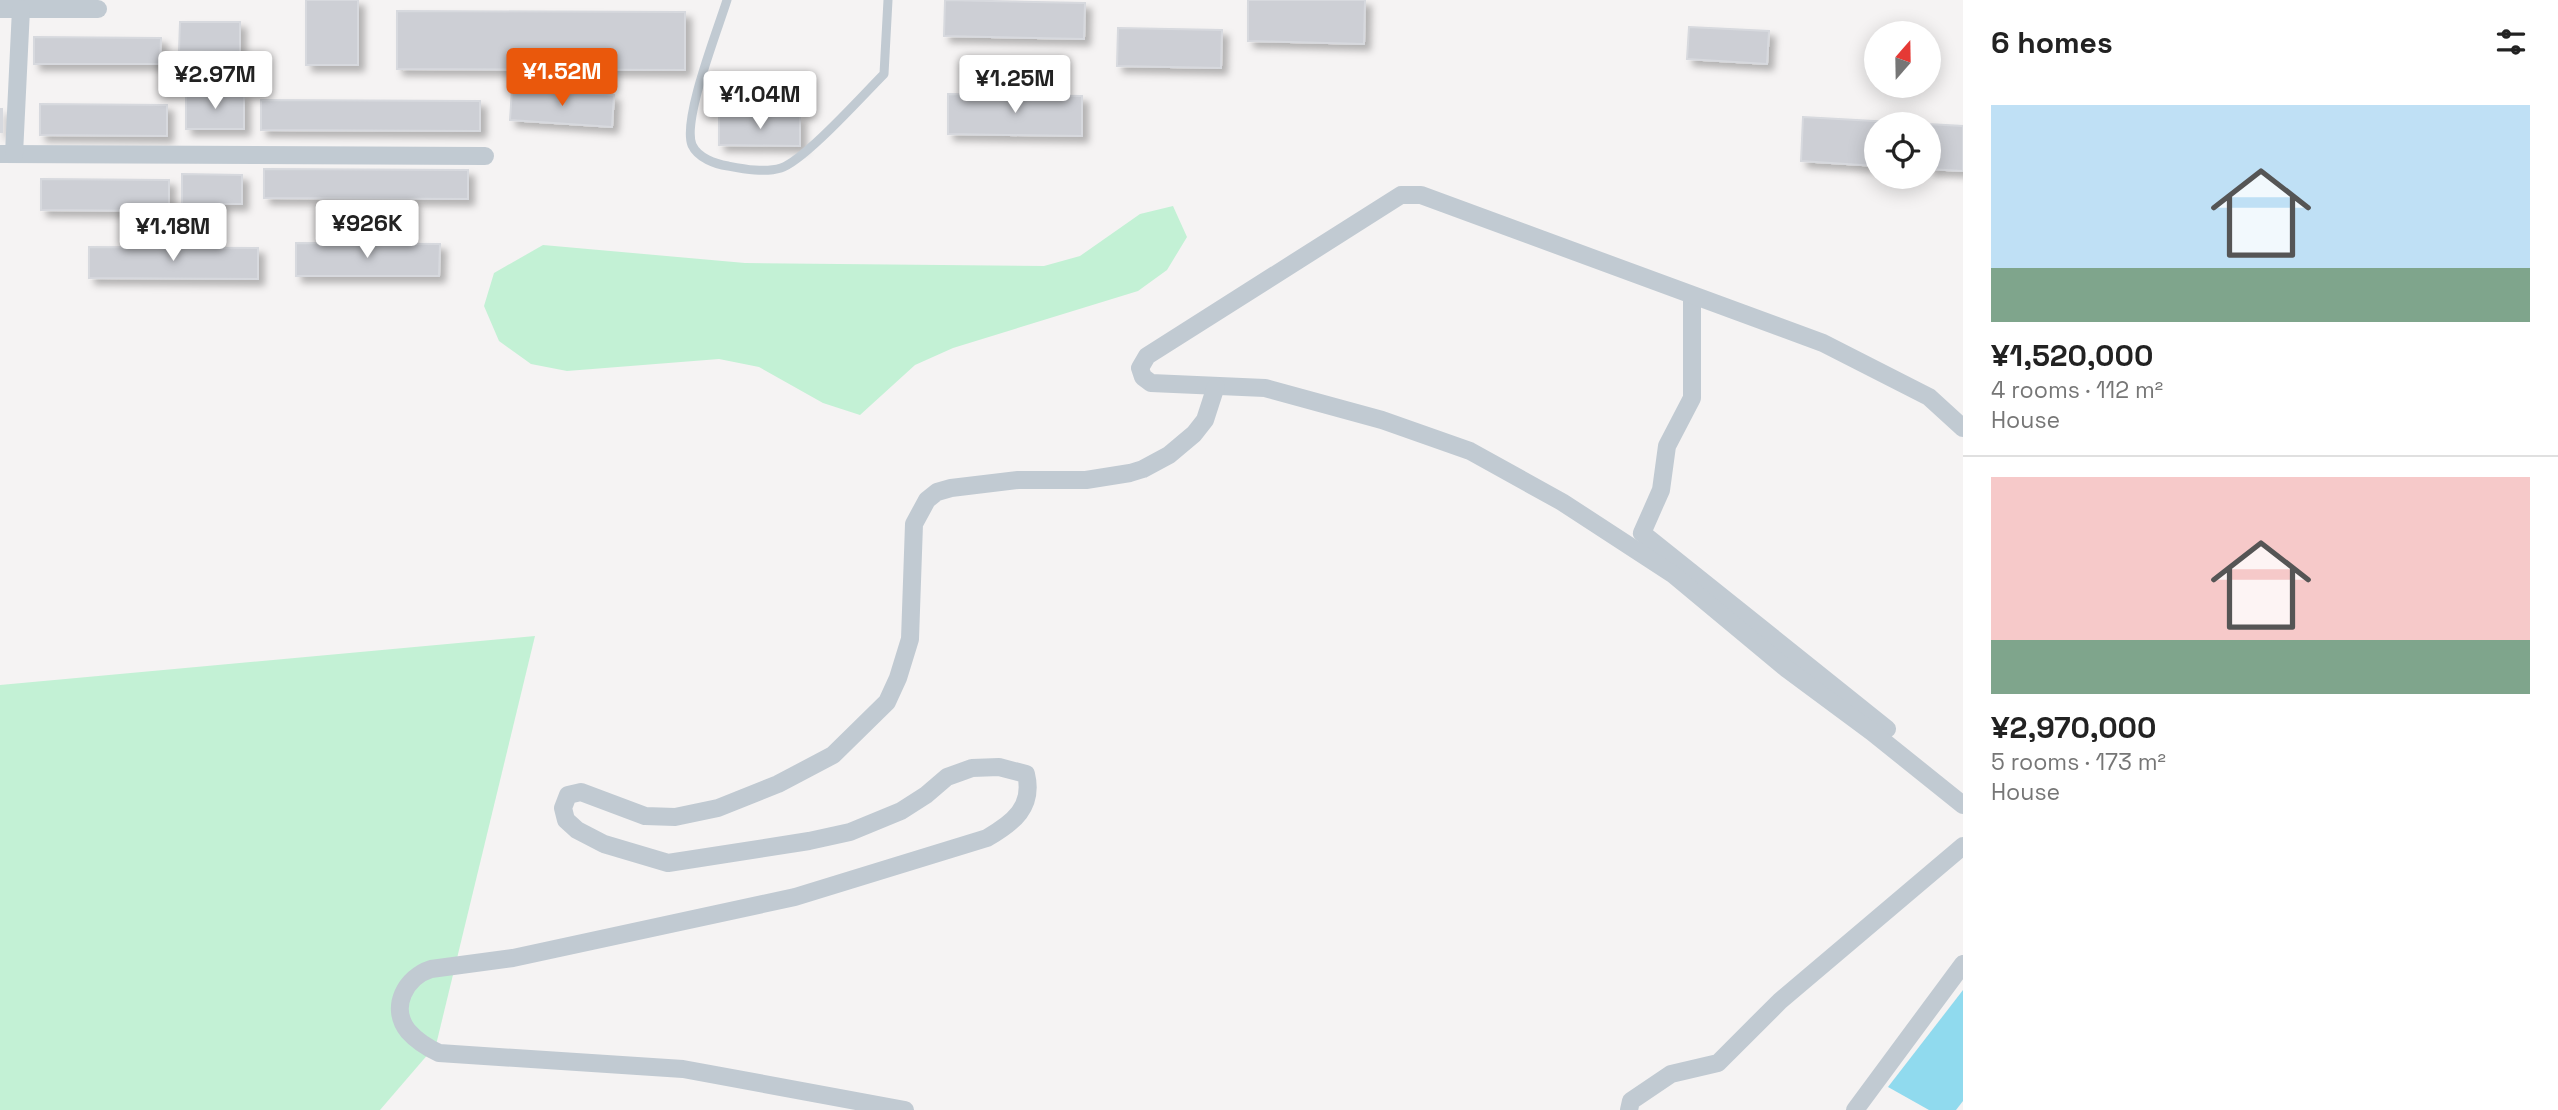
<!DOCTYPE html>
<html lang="en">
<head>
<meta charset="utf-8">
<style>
  :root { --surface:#fff; --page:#f6f6f6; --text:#222; --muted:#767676; --line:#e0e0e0; --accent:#ea580c }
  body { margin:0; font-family:"Space Grotesk",sans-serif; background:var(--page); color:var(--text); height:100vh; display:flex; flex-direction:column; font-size:26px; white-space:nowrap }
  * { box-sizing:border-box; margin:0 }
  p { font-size:23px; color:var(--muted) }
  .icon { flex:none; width:38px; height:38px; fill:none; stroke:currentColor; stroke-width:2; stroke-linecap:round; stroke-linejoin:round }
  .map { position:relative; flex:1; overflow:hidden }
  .details { display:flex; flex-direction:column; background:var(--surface); width:595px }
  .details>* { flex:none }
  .needle { width:46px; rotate:20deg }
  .fabs { position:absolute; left:1864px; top:21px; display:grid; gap:14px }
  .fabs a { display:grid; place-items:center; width:77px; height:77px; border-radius:50%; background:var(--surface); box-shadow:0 4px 18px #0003; font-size:35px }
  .price { position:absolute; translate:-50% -60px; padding:0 16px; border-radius:7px; background:#fff; color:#222; font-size:23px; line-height:46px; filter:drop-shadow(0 2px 4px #0008) }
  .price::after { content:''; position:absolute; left:50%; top:42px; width:21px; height:16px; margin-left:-10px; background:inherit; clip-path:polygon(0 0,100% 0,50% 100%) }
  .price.current { background:var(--accent); color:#fff }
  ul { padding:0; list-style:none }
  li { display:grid; align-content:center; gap:14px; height:371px; padding:0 28px }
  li+li { border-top:2px solid var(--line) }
  li span { display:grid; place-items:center; height:217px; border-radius:0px; color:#555 }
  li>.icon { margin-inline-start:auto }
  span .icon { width:126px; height:126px; fill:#fffc; stroke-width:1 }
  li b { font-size:30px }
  h2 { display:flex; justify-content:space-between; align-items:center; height:84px; padding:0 28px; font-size:30px }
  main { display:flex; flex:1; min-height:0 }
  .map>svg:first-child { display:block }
  .green { fill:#c3f1d5 }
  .water { fill:#90daee }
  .building { fill:#cdcfd5; stroke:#d7d9de; stroke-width:2; filter:url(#shadow) }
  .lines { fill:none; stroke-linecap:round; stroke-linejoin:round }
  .service { stroke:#c1cad2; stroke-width:9 }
  .minor { stroke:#c1cad2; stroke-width:18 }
</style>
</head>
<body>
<main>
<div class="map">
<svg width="1963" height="1110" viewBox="0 0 1963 1110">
  <defs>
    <filter id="shadow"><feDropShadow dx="6" dy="6" stdDeviation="3.5" flood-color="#0004"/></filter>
  </defs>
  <rect width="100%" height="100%" fill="#f5f3f3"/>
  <g class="green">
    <polygon points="1173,206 1187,237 1167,270 1138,291 953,348 915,365 860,415 823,403 759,367 719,359 567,371 531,364 499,341 484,306 494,273 543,245 745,263 1044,266 1080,256 1140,214"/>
    <polygon points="535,636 436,1045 380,1110 0,1110 0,685"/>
  </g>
  <polygon class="water" points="1963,990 1963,1101 1956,1110 1929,1110 1888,1087"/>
  <g class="building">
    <rect x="306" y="0" width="52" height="65"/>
    <polygon points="945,0 1085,3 1084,39 944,36"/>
    <polygon points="1248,0 1365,0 1364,44 1248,41"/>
    <polygon points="397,11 685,12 685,70 397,69"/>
    <polygon points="180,22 240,22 240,52 179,51"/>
    <polygon points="1689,27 1769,31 1767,64 1687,59"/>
    <polygon points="1118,28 1222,30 1221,68 1117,66"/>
    <polygon points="34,37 161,38 160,64 34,64"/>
    <polygon points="512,89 614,95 612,127 510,120"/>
    <rect x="186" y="93" width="58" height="36"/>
    <polygon points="948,94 1082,96 1082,136 948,134"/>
    <polygon points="261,100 480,101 480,131 261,130"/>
    <polygon points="40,104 167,105 167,136 40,135"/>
    <rect x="0" y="109" width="2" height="23"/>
    <polygon points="719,116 800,116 800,146 719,145"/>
    <polygon points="1803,117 1963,126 1963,171 1928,169 1928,124 1876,124 1876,166 1801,161"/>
    <polygon points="264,169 468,170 468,199 264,198"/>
    <polygon points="182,174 242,175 242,204 182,204"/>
    <polygon points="41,179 169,180 169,211 41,210"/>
    <polygon points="296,243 440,244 439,276 296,276"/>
    <polygon points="89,247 258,248 258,279 89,278"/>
  </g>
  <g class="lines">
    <path class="service" d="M 727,0 C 718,29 682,120 692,145 C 698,158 715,164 728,166 C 744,169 765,173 781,168 C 805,160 863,95 884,74 L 888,0"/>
    <g class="minor">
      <polyline points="0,9 98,9"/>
      <polyline points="0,154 485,156"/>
      <polyline points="14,154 21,9"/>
      <polyline points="1692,296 1692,398 1667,446 1661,490 1642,533 1887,729"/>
      <polyline points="1963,428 1929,397 1823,343 1421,195 1401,195 1147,356 1140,368 1143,377 1151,383 1265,388 1382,420 1470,451 1562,502 1674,575 1787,669 1872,732 1963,805"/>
      <path d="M 905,1110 L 683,1069 L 439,1053 C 428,1048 416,1040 408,1031 C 389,1007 406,977 431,969 L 513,958 L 795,897 L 987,838 C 1013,823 1034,807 1026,774 L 999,767 L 972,768 L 947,777 L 926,795 L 901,811 L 850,832 L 809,841 L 668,863 L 604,844 L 577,830 L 566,820 L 563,808 L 568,795 L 581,792 L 645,816 L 675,817 L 718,808 L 778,784 L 833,755 L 887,702 L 898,678 L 910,639 L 914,524 L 927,500 L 937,492 L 951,488 L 1018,480 L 1086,480 L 1130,473 L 1143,469 L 1169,455 L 1194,434 L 1205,420 L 1216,386"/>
      <polyline points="1629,1110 1631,1101 1671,1074 1718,1063 1780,1001 1963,846"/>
      <polyline points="1855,1110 1963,964"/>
    </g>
  </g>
</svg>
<div class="fabs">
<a><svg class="needle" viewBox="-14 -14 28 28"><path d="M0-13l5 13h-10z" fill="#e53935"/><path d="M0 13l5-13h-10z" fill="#767676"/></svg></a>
<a><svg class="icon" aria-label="locate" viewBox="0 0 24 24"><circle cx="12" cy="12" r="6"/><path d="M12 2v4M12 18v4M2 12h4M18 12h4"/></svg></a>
</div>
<b class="price current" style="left:562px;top:108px">¥1.52M</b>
<b class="price" style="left:215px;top:111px">¥2.97M</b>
<b class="price" style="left:1015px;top:115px">¥1.25M</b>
<b class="price" style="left:760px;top:131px">¥1.04M</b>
<b class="price" style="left:367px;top:260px">¥926K</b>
<b class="price" style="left:173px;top:263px">¥1.18M</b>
</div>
<section class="details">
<h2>6 homes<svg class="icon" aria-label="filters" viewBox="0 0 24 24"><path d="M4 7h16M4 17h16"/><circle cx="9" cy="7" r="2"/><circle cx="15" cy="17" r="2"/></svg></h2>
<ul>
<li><span style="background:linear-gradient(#bfe0f5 75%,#7fa58c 0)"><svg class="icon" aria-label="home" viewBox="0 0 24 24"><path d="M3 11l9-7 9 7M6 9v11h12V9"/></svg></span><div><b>¥1,520,000</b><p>4 rooms · 112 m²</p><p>House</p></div></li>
<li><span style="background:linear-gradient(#f6c9c9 75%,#7fa58c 0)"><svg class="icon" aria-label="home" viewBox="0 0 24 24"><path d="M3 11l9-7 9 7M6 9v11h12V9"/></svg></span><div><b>¥2,970,000</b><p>5 rooms · 173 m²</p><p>House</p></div></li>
</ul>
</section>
</main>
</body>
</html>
